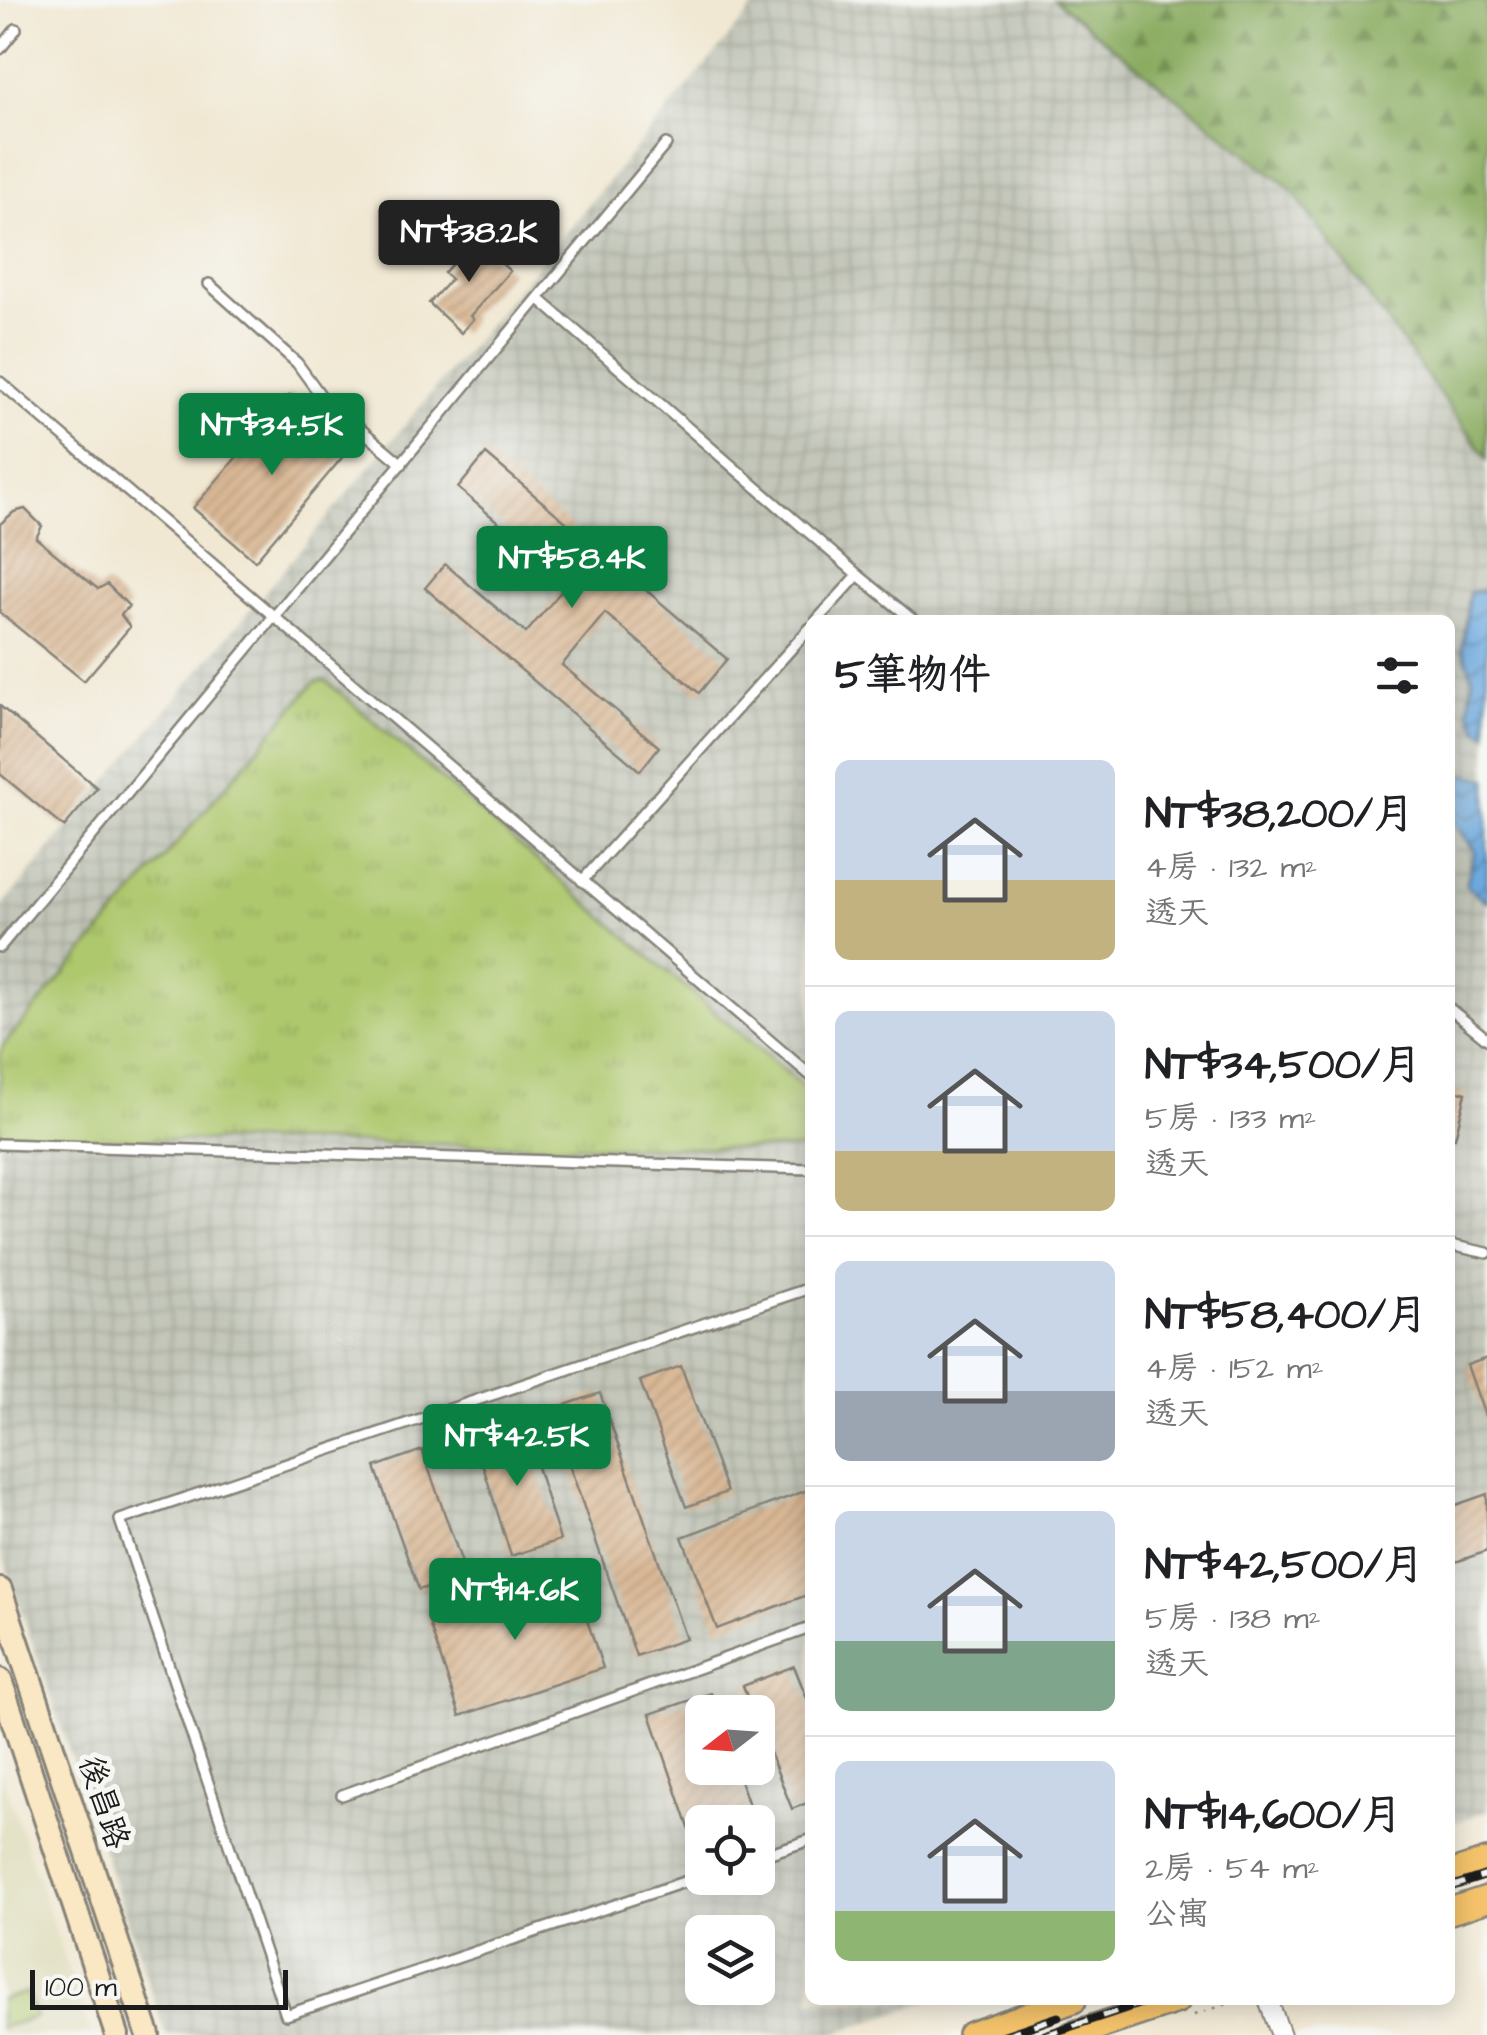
<!DOCTYPE html>
<html lang="zh-TW">
<head>
<meta charset="utf-8">
<style>
  :root { --surface:#fff; --page:#f6f6f6; --text:#202124; --muted:#757577; --line:#e0e0e0; --accent:#0b8043 }
  body { margin:0; font-family:"Architects Daughter","LXGW WenKai TC",sans-serif; background:var(--page); color:var(--text); height:100vh; display:flex; flex-direction:column; font-size:38px; white-space:nowrap }
  * { box-sizing:border-box; margin:0 }
  p { font-size:32px; color:var(--muted) }
  .icon { flex:none; width:55px; height:55px; fill:none; stroke:currentColor; stroke-width:2; stroke-linecap:round; stroke-linejoin:round }
  .map { position:relative; flex:1; overflow:hidden }
  .sheet { position:absolute; left:805px; top:615px; width:650px; height:1390px; display:flex; flex-direction:column; background:var(--surface); border-radius:15px; box-shadow:0 5px 25px #0003 }
  .sheet>* { flex:none }
  .needle { width:65px; rotate:253deg }
  .tools { position:absolute; left:685px; top:1695px; display:grid; gap:20px }
  .tools a { display:grid; place-items:center; width:90px; height:90px; border-radius:15px; background:var(--surface); box-shadow:0 5px 25px #0003; font-size:50px }
  .scale { position:absolute; left:30px; bottom:25px; width:258px; box-sizing:border-box; padding-left:10px; border:5px solid #1c1c1c; border-top:0; font-size:28px; line-height:35px; white-space:nowrap; color:#1c1c1c; -webkit-text-stroke:8px #f6f6f2; paint-order:stroke }
  .price { position:absolute; translate:-50% -85px; padding:0 22px; border-radius:10px; background:var(--accent); color:#fff; font-size:32px; line-height:65px; filter:drop-shadow(0 2px 5px #0008) }
  .price::after { content:''; position:absolute; left:50%; top:60px; width:30px; height:22px; margin-left:-15px; background:inherit; clip-path:polygon(0 0,100% 0,50% 100%) }
  .price.current { background:#222; color:#fff }
  ul { padding:0; list-style:none }
  li { display:flex; align-items:center; gap:30px; height:250px; padding:0 30px }
  li+li { border-top:2px solid var(--line) }
  li span { display:grid; place-items:center; flex:none; width:280px; height:200px; border-radius:15px; color:#555 }
  li>.icon { margin-inline-start:auto }
  span .icon { width:120px; height:120px; fill:#fffc; stroke-width:1 }
  li b { font-size:42px }
  h2 { display:flex; justify-content:space-between; align-items:center; height:120px; padding:0 30px; font-size:42px }
  .map>svg:first-child { display:block }
  .built { fill:#dfddbb }
  .industrial { fill:url(#industrial-grid); fill-rule:evenodd }
  .grass { fill:url(#grass-tufts); stroke:#657244; stroke-width:2.5 }
  .forest { fill:url(#forest-firs); stroke:#53643e; stroke-width:2.5 }
  .pitch { fill:#aec86d; stroke:#657244; stroke-width:2.5 }
  .water { fill:url(#water-waves); stroke:#45637e; stroke-width:2.5 }
  .building { fill:url(#building-hatch) }
  .lines { fill:none; stroke-linecap:round; stroke-linejoin:round }
  .lane-casing { stroke:#868278; stroke-width:14 }
  .street-casing { stroke:#868278; stroke-width:22 }
  .secondary-casing { stroke:#868278; stroke-width:28 }
  .primary-casing { stroke:#868278; stroke-width:30 }
  .path { stroke:#868278; stroke-width:2.5; stroke-dasharray:2.5 8; stroke-linecap:butt }
  .lane { stroke:#fff; stroke-width:9 }
  .street { stroke:#fff; stroke-width:18 }
  .secondary { stroke:#fae7c3; stroke-width:22 }
  .primary { stroke:#f3c26a; stroke-width:25 }
  .rail-casing { stroke:#1c1c1c; stroke-width:9 }
  .rail { stroke:#f6f6f2; stroke-width:5; stroke-dasharray:15; stroke-linecap:butt }
  .labels { text-anchor:middle; stroke-width:10; stroke-linejoin:round; paint-order:stroke }
  .street-label { font-size:32px; fill:#1c1c1c; stroke:#f6f6f2 }
</style>
</head>
<body>
<div class="map">
<svg width="1487" height="2035" viewBox="0 0 1487 2035">
  <defs>
    <pattern id="industrial-grid" width="8" height="8" patternUnits="userSpaceOnUse" patternTransform="scale(2.5)"><rect width="8" height="8" fill="#c3c6b9"/><path d="M0 4h8M4 0v8" fill="none" stroke="#a7aa9e"/></pattern>
    <pattern id="grass-tufts" width="24" height="20" patternUnits="userSpaceOnUse" patternTransform="scale(2.5)"><rect width="24" height="20" fill="#aec86d"/><path d="M3 7l-1-3M5 7V3M7 7l1-3M15 17l-1-3M17 17v-4M19 17l1-3" fill="none" stroke="#95ab5e"/></pattern>
    <pattern id="forest-firs" width="22" height="20" patternUnits="userSpaceOnUse" patternTransform="scale(2.5)"><rect width="22" height="20" fill="#8aac60"/><path d="M5 1l3.5 6h-7zM16 11l3.5 6h-7z" fill="#708b4e"/></pattern>
    <pattern id="water-waves" width="16" height="10" patternUnits="userSpaceOnUse" patternTransform="scale(2.5)"><rect width="16" height="10" fill="#6eaadf"/><path d="M0 5q4-4 8 0t8 0" fill="none" stroke="#5a8ab4"/></pattern>
    <pattern id="building-hatch" width="6" height="6" patternUnits="userSpaceOnUse" patternTransform="scale(2.5)"><rect width="6" height="6" fill="#d9b895"/><path d="M-1 1l2-2M0 6l6-6M5 7l2-2" fill="none" stroke="#ba9e80"/></pattern>
  </defs>
  <rect width="100%" height="100%" fill="#f6f6f2"/>
  <filter id="ink" filterUnits="userSpaceOnUse"><feTurbulence type="fractalNoise" baseFrequency=".01" numOctaves="2"/><feDisplacementMap in="SourceGraphic" scale="20" xChannelSelector="R" yChannelSelector="G"/><feConvolveMatrix kernelMatrix="1 2 1 2 8 2 1 2 1" color-interpolation-filters="sRGB"/></filter>
  <filter id="wash" filterUnits="userSpaceOnUse"><feTurbulence type="fractalNoise" baseFrequency=".0048" numOctaves="4" result="noise"/><feDisplacementMap in="SourceGraphic" scale="40" xChannelSelector="R" yChannelSelector="G"/><feGaussianBlur stdDeviation="2.25" result="paint"/><feColorMatrix in="noise" values="0 0 0 0 0 0 0 0 0 0 0 0 0 0 0 0 0 1.4 0 .05"/><feComposite in="paint" operator="in"/></filter>
  <g filter="url(#wash)">
    <rect width="100%" height="100%" fill="#f1e8d3"/>
    <polygon class="built" points="0,1769 91,2035 0,2035"/>
    <path class="industrial" d="M 760,0 L 1054,0 L 1291,189 L 1487,459 L 1487,1811 L 1450,1824 L 1450,620 L 810,620 L 810,2000 L 932,2000 L 829,2035 L 166,2035 L 0,1548 L 0,909 ZM 702,1712 L 758,1712 L 758,1768 L 702,1768 ZM 702,1822 L 758,1822 L 758,1878 L 702,1878 ZM 702,1932 L 758,1932 L 758,1988 L 702,1988 Z"/>
    <polygon class="grass" points="325,680 810,1093 810,1149 0,1138 0,1053 2,1047 315,682"/>
    <polygon class="forest" points="1054,0 1487,0 1487,459 1291,189"/>
    <polygon class="pitch" points="27,1992 36,2017 0,2028 0,2000"/>
    <g class="water">
      <polygon points="1487,589 1487,734 1477,727 1469,708 1473,678 1462,648 1469,593"/>
      <polygon points="1463,774 1487,779 1487,902 1466,885 1475,851 1450,816 1450,778"/>
    </g>
    <g id="blocks">
      <g class="building">
        <polygon points="474,239 510,271 470,316 473,319 461,333 429,303 451,279 444,273"/>
        <polygon points="290,395 351,447 255,561 193,508"/>
        <polygon points="486,454 727,659 699,693 605,613 562,665 659,747 640,771 425,588 445,564 526,633 569,582 458,488"/>
        <polygon points="25,509 42,526 36,538 98,589 107,584 129,606 121,615 130,627 84,681 0,613 0,524 14,512"/>
        <polygon points="0,706 97,788 64,827 0,774"/>
        <polygon points="1450,1089 1466,1093 1455,1138 1450,1137"/>
        <polygon points="1487,1358 1487,1416 1485,1416 1467,1365"/>
        <polygon points="681,1366 727,1492 686,1507 640,1381"/>
        <polygon points="600,1393 686,1639 636,1656 550,1410"/>
        <polygon points="523,1422 560,1540 511,1556 474,1437"/>
        <polygon points="422,1450 466,1574 419,1590 375,1467"/>
        <polygon points="810,1489 810,1594 717,1629 682,1537"/>
        <polygon points="1487,1494 1487,1551 1450,1564 1450,1507"/>
        <polygon points="570,1569 603,1668 460,1716 427,1617"/>
        <polygon points="794,1666 810,1706 810,1802 792,1809 758,1723 758,1712 753,1712 743,1686"/>
        <polygon points="711,1693 718,1712 702,1712 702,1768 736,1768 754,1820 747,1822 702,1822 702,1859 700,1860 650,1714"/>
      </g>
    </g>
  </g>
  <g filter="url(#ink)">
    <use href="#blocks" fill-opacity="0" stroke="#868278" stroke-width="2.5"/>
    <g class="lines">
      <g class="lane-casing">
        <g id="lane">
          <polyline points="0,49 16,29"/>
          <polyline points="209,284 297,363 321,396 402,464"/>
          <polyline points="539,299 858,575 913,620"/>
          <polyline points="0,382 810,1075"/>
          <polyline points="817,620 858,575"/>
          <polyline points="582,881 810,628"/>
          <polyline points="0,947 666,144"/>
          <polyline points="1450,1009 1487,1039"/>
          <polyline points="0,1144 810,1169"/>
          <polyline points="1450,1245 1487,1253"/>
          <polyline points="342,1795 810,1628"/>
          <polyline points="758,1857 810,1840"/>
          <polyline points="702,1876 286,2015 120,1520 810,1288"/>
        </g>
      </g>
      <g class="street-casing">
        <polyline id="street" points="1268,2000 1281,2035"/>
      </g>
      <g class="secondary-casing">
        <g id="secondary">
          <polyline points="0,1590 148,2035"/>
          <polyline points="0,1680 117,2035"/>
        </g>
      </g>
      <g class="primary-casing">
        <g id="primary">
          <polyline points="1450,1874 1487,1862"/>
          <polyline points="1450,1911 1487,1899"/>
          <polyline points="971,2035 1073,2000"/>
          <polyline points="1072,2035 1177,2000"/>
        </g>
      </g>
      <polyline class="path" points="1194,2015 1239,2000"/>
      <use href="#lane" class="lane"/>
      <use href="#street" class="street"/>
      <use href="#secondary" class="secondary"/>
      <use href="#primary" class="primary"/>
      <g class="rail-casing">
        <g id="rail">
          <polyline points="1450,1887 1487,1875"/>
          <polyline points="1005,2035 1058,2017"/>
          <polyline points="1045,2035 1150,2000"/>
        </g>
      </g>
      <use href="#rail" class="rail"/>
    </g>
  </g>
  <g class="labels">
    <g class="street-label">
      <text transform="translate(105 1802) rotate(72)" y="11">後昌路</text>
    </g>
  </g>
</svg>
<div class="tools">
<a><svg class="needle" viewBox="-14 -14 28 28"><path d="M0-13l5 13h-10z" fill="#e53935"/><path d="M0 13l5-13h-10z" fill="#757577"/></svg></a>
<a><svg class="icon" aria-label="locate" viewBox="0 0 24 24"><circle cx="12" cy="12" r="6"/><path d="M12 2v4M12 18v4M2 12h4M18 12h4"/></svg></a>
<a><svg class="icon" aria-label="layers" viewBox="0 0 24 24"><path d="M12 4l9 5-9 5-9-5zM3 14l9 5 9-5"/></svg></a>
</div>
<div class="scale">100 m</div>
<b class="price current" style="left:469px;top:285px">NT$38.2K</b>
<b class="price" style="left:272px;top:478px">NT$34.5K</b>
<b class="price" style="left:572px;top:611px">NT$58.4K</b>
<b class="price" style="left:517px;top:1489px">NT$42.5K</b>
<b class="price" style="left:515px;top:1643px">NT$14.6K</b>
<section class="sheet">
<h2>5筆物件<svg class="icon" aria-label="filters" viewBox="0 0 24 24"><path d="M4 7h16M4 17h16"/><circle cx="9" cy="7" r="2"/><circle cx="15" cy="17" r="2"/></svg></h2>
<ul>
<li><span style="background:linear-gradient(#c9d6e8 60%,#c2b280 0)"><svg class="icon" aria-label="home" viewBox="0 0 24 24"><path d="M3 11l9-7 9 7M6 9v11h12V9"/></svg></span><div><b>NT$38,200/月</b><p>4房 · 132 m²</p><p>透天</p></div></li>
<li><span style="background:linear-gradient(#c9d6e8 70%,#c2b280 0)"><svg class="icon" aria-label="home" viewBox="0 0 24 24"><path d="M3 11l9-7 9 7M6 9v11h12V9"/></svg></span><div><b>NT$34,500/月</b><p>5房 · 133 m²</p><p>透天</p></div></li>
<li><span style="background:linear-gradient(#c9d6e8 65%,#9aa5b1 0)"><svg class="icon" aria-label="home" viewBox="0 0 24 24"><path d="M3 11l9-7 9 7M6 9v11h12V9"/></svg></span><div><b>NT$58,400/月</b><p>4房 · 152 m²</p><p>透天</p></div></li>
<li><span style="background:linear-gradient(#c9d6e8 65%,#7fa58c 0)"><svg class="icon" aria-label="home" viewBox="0 0 24 24"><path d="M3 11l9-7 9 7M6 9v11h12V9"/></svg></span><div><b>NT$42,500/月</b><p>5房 · 138 m²</p><p>透天</p></div></li>
<li><span style="background:linear-gradient(#c9d6e8 75%,#8fb573 0)"><svg class="icon" aria-label="home" viewBox="0 0 24 24"><path d="M3 11l9-7 9 7M6 9v11h12V9"/></svg></span><div><b>NT$14,600/月</b><p>2房 · 54 m²</p><p>公寓</p></div></li>
</ul>
</section>
</div>
</body>
</html>
